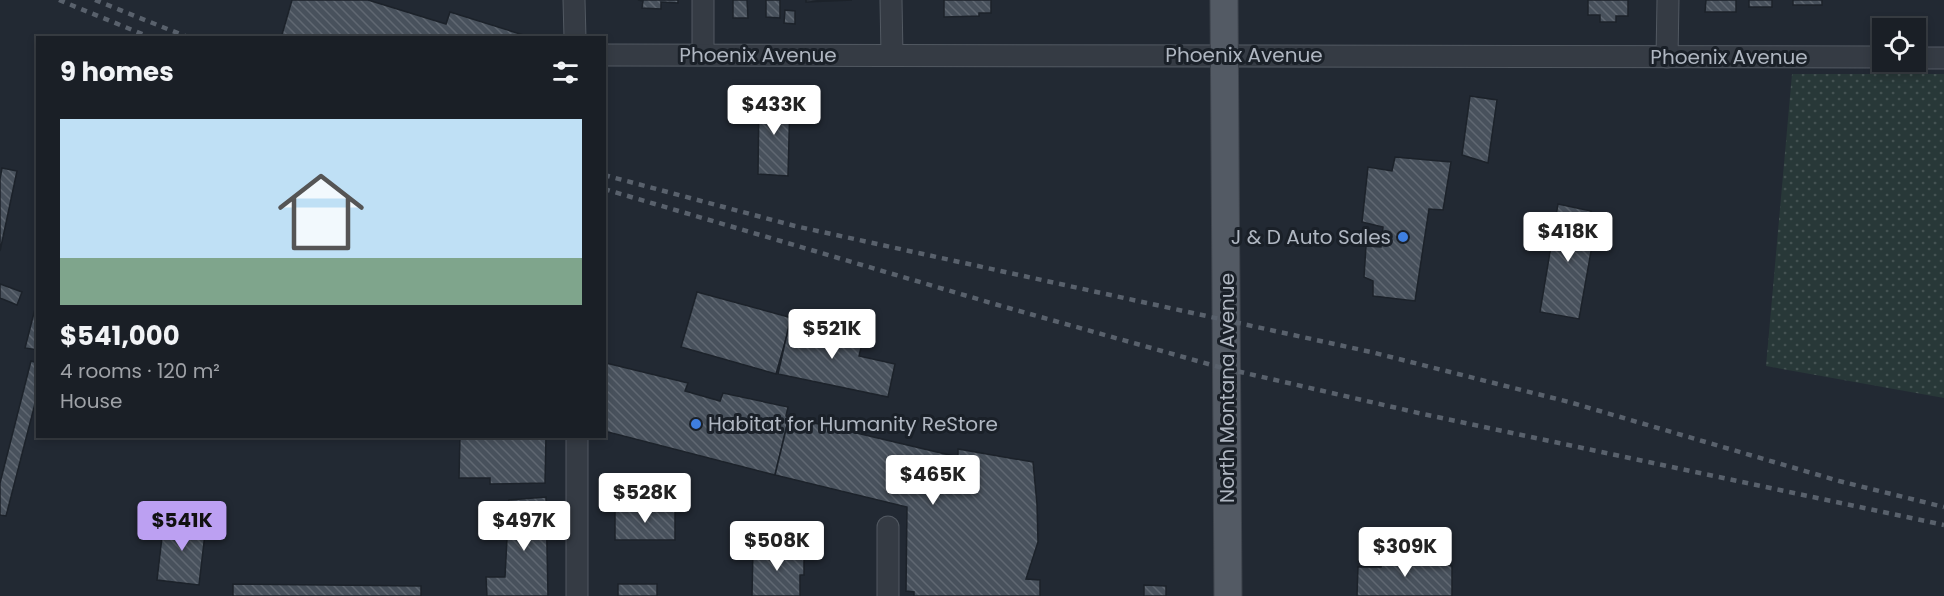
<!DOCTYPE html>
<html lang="en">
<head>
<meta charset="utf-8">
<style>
  :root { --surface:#1a1f26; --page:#272c32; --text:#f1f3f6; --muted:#9fa2a7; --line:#383d43; --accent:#bca0f2 }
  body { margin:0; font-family:Poppins,sans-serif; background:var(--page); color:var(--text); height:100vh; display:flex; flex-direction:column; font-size:22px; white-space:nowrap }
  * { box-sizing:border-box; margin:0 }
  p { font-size:20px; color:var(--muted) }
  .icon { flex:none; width:33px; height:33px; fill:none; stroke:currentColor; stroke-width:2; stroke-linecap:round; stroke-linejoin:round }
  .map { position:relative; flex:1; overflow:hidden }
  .side { position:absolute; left:36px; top:36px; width:570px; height:402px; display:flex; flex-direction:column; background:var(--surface); border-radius:0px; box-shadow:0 3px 9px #0003,0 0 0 2px var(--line) }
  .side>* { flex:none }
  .buttons { position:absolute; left:1872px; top:18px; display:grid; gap:12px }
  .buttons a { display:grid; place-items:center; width:54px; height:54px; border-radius:0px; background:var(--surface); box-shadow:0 3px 9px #0003,0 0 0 2px var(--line); font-size:30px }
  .price { position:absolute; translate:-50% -51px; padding:0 14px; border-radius:6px; background:#fff; color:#222; font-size:20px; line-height:39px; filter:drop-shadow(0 2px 3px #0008) }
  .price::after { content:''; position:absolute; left:50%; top:36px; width:18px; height:14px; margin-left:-9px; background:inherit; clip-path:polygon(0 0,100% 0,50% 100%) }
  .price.active { background:var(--accent); color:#111 }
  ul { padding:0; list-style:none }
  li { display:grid; align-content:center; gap:12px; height:318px; padding:0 24px }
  li span { display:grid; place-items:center; height:186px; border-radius:0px; color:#555 }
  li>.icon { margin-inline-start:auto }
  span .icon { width:108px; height:108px; fill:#fffc; stroke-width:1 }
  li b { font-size:26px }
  h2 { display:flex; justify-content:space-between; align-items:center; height:72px; padding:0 24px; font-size:26px }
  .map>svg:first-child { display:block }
  .grass { fill:url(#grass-dots) }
  .building { fill:url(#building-back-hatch); stroke:#1c222a; stroke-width:1.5 }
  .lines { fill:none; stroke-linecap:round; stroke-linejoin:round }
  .minor-casing { stroke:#525962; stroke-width:23 }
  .major-casing { stroke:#3e444d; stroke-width:29 }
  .minor { stroke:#353b44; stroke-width:21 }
  .major { stroke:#535a64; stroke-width:27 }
  .rail { stroke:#59616c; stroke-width:4.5; stroke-dasharray:6 6; stroke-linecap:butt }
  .shop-dot { fill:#3f7fe0; stroke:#1a2028; stroke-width:2 }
  .labels { text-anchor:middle; stroke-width:6; stroke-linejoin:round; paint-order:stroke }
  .street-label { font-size:20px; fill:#afb6c1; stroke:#1a2028 }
  .poi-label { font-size:20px; fill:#afb6c1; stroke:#1a2028; text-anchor:end }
</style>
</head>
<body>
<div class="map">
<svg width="1944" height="596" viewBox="0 0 1944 596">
  <defs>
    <pattern id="grass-dots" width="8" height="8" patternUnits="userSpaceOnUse" patternTransform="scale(1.5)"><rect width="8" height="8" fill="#283838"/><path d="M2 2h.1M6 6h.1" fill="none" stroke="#455353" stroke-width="1.8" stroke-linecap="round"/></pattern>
    <pattern id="building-back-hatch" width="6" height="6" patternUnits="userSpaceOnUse" patternTransform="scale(1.5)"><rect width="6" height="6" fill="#48515c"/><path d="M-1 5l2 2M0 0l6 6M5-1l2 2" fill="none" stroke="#606872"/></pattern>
  </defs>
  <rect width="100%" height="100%" fill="#222933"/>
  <polygon class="grass" points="1792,74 1944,74 1944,398 1766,366"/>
  <g class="building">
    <polygon points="292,0 368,0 446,24 450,12 533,38 281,38"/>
    <polygon points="638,0 678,0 678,3 661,2 661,9 642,8 643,1"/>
    <polygon points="733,0 747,0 748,18 733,18"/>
    <polygon points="766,0 780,0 780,18 766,17"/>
    <polygon points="806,0 852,0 806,2"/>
    <polygon points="944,0 991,0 991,13 979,13 979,16 944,17"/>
    <polygon points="1588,0 1628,0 1628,16 1616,16 1616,22 1600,22 1600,15 1588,15"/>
    <polygon points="1706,0 1736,0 1736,12 1705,12"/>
    <rect x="1749" y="0" width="23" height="7"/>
    <rect x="1793" y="0" width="29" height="5"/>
    <polygon points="785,10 795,11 795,24 784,23"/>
    <polygon points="1470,96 1497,100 1488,163 1462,155"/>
    <polygon points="759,97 790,99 788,176 758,174"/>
    <polygon points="1395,157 1451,162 1443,210 1429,209 1415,301 1373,296 1373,281 1364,277 1366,246 1381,247 1383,227 1362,222 1368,167 1392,171"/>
    <polygon points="2,168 17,171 0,251 0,179"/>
    <polygon points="1558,204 1591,211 1589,226 1595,229 1579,319 1540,312"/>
    <polygon points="0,284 22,292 17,305 0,298"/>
    <polygon points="697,292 792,318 776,374 681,347"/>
    <polygon points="36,305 38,305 38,350 25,348"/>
    <polygon points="791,316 828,324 826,337 862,344 859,356 895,364 888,397 778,374"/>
    <polygon points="31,361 38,363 38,392 6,516 0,515 0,483"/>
    <polygon points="606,363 688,383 685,391 720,401 723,393 788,407 786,416 789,417 775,475 604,431"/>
    <polygon points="789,417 958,457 958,449 1033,462 1037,504 1038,542 1026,579 1040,580 1040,596 914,596 914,592 906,591 907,507 775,475"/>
    <polygon points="460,436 546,436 545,483 490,484 490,478 459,478"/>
    <polygon points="546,497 548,596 487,596 486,577 505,577 509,500"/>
    <rect x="615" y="507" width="60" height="33"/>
    <polygon points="164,520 206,525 199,585 157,580"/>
    <polygon points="753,548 804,550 804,575 800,575 800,596 752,596"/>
    <polygon points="1383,551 1452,566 1452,596 1357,596 1358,567 1381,567"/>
    <polygon points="233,584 421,586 421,596 233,596"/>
    <rect x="618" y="584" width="39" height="12"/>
    <polygon points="1144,585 1166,586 1166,596 1144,596"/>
  </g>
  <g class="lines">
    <g class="minor-casing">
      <g id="minor">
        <polyline points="574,0 575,38"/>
        <polyline points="891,0 892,55"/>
        <polyline points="703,54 703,0"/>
        <polyline points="604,55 1882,57"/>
        <polyline points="1667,57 1668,0"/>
        <polyline points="1916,58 1944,58"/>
        <polyline points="577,436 577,596"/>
        <polyline points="888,527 888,596"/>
      </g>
    </g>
    <g class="major-casing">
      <polyline id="major" points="1224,0 1228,596"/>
    </g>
    <use href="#minor" class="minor"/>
    <use href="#major" class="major"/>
    <g class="rail">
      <polyline points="59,0 152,38"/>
      <polyline points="95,0 190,38"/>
      <polyline points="604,175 795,226 1371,352 1569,402 1839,481 1944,507"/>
      <polyline points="604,189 998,305 1219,367 1423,414 1944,525"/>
    </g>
  </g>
  <g class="shop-dot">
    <circle cx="1403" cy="237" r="6"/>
    <circle cx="696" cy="424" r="6"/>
  </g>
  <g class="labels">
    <g class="street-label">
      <text x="758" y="62">Phoenix Avenue</text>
      <text x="1244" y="62">Phoenix Avenue</text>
      <text x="1729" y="64">Phoenix Avenue</text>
      <text transform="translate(1227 388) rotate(-90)" y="7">North Montana Avenue</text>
    </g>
    <g class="poi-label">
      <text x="1391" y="244">J &amp; D Auto Sales</text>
      <text x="708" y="431" text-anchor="start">Habitat for Humanity ReStore</text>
    </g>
  </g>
</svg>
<div class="buttons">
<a><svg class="icon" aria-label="locate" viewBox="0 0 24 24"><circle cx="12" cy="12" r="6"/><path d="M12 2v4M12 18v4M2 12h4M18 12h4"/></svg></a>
</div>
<b class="price" style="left:774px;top:136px">$433K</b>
<b class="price" style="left:1568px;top:263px">$418K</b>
<b class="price" style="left:832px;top:360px">$521K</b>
<b class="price" style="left:933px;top:506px">$465K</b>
<b class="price" style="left:645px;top:524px">$528K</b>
<b class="price active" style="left:182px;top:552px">$541K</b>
<b class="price" style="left:524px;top:552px">$497K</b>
<b class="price" style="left:777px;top:572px">$508K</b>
<b class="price" style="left:1405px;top:578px">$309K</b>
<section class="side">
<h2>9 homes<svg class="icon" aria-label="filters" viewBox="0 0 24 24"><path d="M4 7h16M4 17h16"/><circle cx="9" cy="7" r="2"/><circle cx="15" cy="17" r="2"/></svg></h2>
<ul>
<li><span style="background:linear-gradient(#bfe0f5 75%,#7fa58c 0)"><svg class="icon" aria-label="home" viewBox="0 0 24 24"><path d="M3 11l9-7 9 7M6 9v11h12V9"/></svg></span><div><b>$541,000</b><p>4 rooms · 120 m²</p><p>House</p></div></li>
</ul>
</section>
</div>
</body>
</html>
